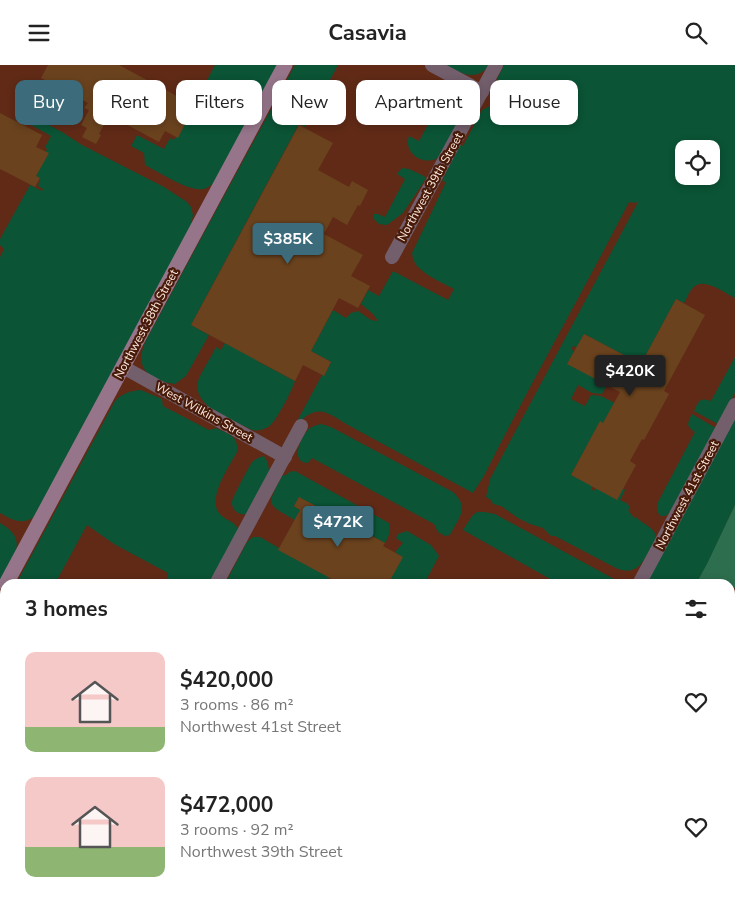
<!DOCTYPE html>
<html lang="en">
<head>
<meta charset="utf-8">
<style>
  :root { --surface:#fff; --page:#f2f2f2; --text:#222; --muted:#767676; --accent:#3c6c7b }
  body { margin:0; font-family:"Nunito Sans",sans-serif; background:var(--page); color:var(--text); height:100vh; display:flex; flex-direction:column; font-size:19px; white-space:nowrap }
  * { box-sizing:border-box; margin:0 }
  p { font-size:16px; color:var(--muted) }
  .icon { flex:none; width:28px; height:28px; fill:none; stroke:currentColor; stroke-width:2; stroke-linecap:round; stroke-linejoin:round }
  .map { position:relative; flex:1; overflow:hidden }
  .panel { position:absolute; left:0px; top:514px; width:735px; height:321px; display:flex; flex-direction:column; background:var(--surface); border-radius:15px 15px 0 0; box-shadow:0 2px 8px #0003 }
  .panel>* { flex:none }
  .top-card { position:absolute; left:15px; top:15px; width:705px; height:45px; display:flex; gap:10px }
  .fabs { position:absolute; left:675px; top:75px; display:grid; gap:10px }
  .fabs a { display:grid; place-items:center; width:45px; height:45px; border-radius:10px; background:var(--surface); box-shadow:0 2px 8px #0003; font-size:25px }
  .price { position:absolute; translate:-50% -42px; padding:0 11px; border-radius:5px; background:var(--accent); color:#fff; font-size:16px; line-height:32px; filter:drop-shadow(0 1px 2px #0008) }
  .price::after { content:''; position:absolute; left:50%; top:30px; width:15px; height:11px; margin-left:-8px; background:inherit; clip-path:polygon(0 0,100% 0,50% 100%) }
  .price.current { background:#222; color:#fff }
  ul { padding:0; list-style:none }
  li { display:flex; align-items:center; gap:15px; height:125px; padding:0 25px }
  li span { display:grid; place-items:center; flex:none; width:140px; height:100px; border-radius:10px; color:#555 }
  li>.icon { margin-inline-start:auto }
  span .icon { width:60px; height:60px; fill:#fffc; stroke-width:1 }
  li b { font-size:21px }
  h2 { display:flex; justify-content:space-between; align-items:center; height:60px; padding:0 25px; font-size:21px }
  .chip { padding:0 18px; border-radius:10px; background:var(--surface); box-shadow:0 2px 8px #0003; font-size:18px; line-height:45px }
  .chip.current { background:var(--accent); color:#fff }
  header { display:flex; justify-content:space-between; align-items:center; height:65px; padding:0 25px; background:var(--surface); font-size:22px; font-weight:700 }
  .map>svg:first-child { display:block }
  .built { fill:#602a16; fill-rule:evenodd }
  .green { fill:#0b5436; fill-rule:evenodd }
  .forest { fill:#2d6e4e }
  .building { fill:#6a421e }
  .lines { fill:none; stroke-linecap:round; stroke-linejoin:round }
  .street { stroke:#735e6c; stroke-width:14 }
  .secondary { stroke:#96758a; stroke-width:15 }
  .labels { text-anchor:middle; stroke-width:4.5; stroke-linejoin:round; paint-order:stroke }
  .street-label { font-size:12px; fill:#fdeae3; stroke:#481b09 }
</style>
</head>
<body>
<header><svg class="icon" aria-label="menu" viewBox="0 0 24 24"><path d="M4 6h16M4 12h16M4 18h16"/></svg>Casavia<svg class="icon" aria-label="search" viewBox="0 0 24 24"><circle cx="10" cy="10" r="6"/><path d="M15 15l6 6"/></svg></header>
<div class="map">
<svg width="735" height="834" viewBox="0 0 735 834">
  <rect width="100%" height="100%" fill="#542514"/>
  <path class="built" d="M 0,0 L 735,0 L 735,834 L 0,834 ZM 684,84 L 711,84 L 711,111 L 684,111 ZM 5,519 L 730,519 L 730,830 L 5,830 Z"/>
  <g class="green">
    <path d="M 215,0 L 279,0 L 214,118 C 211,120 207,123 204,124 C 188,127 159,107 145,100 L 144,88 L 131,81 L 137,70 L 164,84 L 170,73 L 174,75 L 176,71 L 178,72 L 190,50 L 194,53 L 196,48 L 195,47 L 195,44 L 205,49 L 206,47 L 196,41 L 195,38 Z"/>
    <path d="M 295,0 L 338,0 L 305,62 L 299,59 L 191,260 L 209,270 L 186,311 L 175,319 C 160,317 142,311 141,293 C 141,288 144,282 145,277 Z"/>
    <path d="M 446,0 L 490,0 C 475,17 463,9 446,0 Z"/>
    <path d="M 504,0 L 735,0 L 735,233 C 724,228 702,210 692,224 C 688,228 687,234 684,238 L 676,234 L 641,299 L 584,269 L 577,282 L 573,281 L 571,284 L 574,286 L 568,298 L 607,320 L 602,329 L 592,328 L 578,320 L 571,334 L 585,341 L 591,330 L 601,331 L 615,338 L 603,358 L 600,357 L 571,410 L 593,421 L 591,424 L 594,426 L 596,423 L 623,423 L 625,425 L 620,435 L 628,439 L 630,444 L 628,445 L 634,453 L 636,452 C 641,458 654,462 656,471 C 657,476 652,481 650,485 C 642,500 634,511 616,503 L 555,471 L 551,471 L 543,463 L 530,459 L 518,453 L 501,441 L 493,439 L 491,435 L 486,432 L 490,414 L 637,139 L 637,137 L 634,138 L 629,137 C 582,229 530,319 484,411 L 473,428 L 348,360 C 324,345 318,339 295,360 L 322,310 L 324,311 L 331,297 L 311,286 L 333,245 L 346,253 L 351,248 L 358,246 L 371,255 L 378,256 L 373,249 L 361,239 L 368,225 L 379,231 L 393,206 L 448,235 L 454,224 C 443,218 419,208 414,196 C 412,193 413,190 412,188 L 446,117 L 442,116 L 460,79 L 463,81 L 482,45 L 490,41 L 495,30 L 498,12 ZM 684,84 L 711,84 L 711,111 L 684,111 Z"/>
    <path d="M 441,15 C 458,16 466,29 465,45 L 438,93 C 424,101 403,89 409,71 L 419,76 L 444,30 C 439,26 431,21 441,15 Z"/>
    <path d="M 32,51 L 62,67 L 82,80 L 164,122 L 187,137 L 191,142 L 193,150 L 191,160 L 35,451 C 23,461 12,455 0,448 L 0,192 L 4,184 L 0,180 L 0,174 L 30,120 L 42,126 L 43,124 L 38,121 L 40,113 L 36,111 L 47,84 L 45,82 L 51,71 L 24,56 L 28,53 Z"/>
    <polygon points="403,103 409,104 424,111 426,113 425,115 403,148 387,160 379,159 374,154 374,149 378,149 385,152 405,114 397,109 400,105"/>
    <path d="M 225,278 L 258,293 L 257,296 L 295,316 C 292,325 276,358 268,362 C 263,365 257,366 252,365 C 234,356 188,341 199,313 C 204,303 211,292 216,282 L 221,285 Z"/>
    <path d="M 735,292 L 735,328 L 718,359 L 694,346 C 699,336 699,332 711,336 Z"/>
    <path d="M 141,325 L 162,334 L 163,341 L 209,365 L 216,363 C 228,369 239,370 237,387 C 229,402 204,437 222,451 C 229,457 237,457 239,467 L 210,519 L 167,519 L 168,508 L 114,479 L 87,460 L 55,519 L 16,519 L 115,336 C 123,328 130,326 141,325 Z"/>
    <path d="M 692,349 L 716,363 L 671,447 L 665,451 L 661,451 C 656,447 657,443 658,437 L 695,367 C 686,361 687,359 692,349 Z"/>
    <polygon points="735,353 735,440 707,500 696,519 646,519"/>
    <path d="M 321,359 L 331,362 L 453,427 C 470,443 459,452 450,470 L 445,471 L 438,467 L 434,459 L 312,393 L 308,398 C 290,397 300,374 307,366 C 310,362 316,360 321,359 Z"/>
    <path d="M 264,391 L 268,398 L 269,406 L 248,449 C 240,451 231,446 232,436 C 233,432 250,399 253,396 C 256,394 260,392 264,391 Z"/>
    <path d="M 295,406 L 389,458 C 391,466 389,471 385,478 L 299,432 L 294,441 L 300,445 L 295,455 C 265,438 267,441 282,411 L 288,409 L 289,407 Z"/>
    <polygon points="477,447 484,447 495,449 614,514 619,519 559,519 463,465 472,451"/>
    <path d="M 0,458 C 31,475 12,494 0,517 Z"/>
    <polygon points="407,466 431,480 439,491 424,519 396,519 390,515 402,492 395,487 403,478 396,473 398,469"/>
    <polygon points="253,472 260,472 279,483 279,485 329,512 326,519 225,519 247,477"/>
    <polygon points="2,546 5,548 5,611 0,620 0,549"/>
    <polygon points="735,556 735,672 730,681 730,562"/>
    <polygon points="730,737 735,740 735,834 662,834 665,830 730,830"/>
    <polygon points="0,758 5,761 5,830 45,830 42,834 0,834"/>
    <polygon points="193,830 258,830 265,834 201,834"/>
    <polygon points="283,830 465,830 463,834 291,834"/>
  </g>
  <polygon class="forest" points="735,440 735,522 730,529 730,519 696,519 707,499"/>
  <g class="building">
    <polygon points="48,0 119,0 199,43 193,54 189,51 178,73 165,66 159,77 109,50 99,69 101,70 96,79 82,72 87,63 81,60 89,45 84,43 88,38 41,13"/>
    <polygon points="0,48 42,70 36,82 49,88 36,111 40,113 35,122 0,104"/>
    <polygon points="299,60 333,78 318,105 349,122 352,116 368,125 360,141 358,140 347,160 333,152 324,169 363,190 351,211 370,221 358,243 339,233 311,286 331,297 324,311 303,300 295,316 191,260"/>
    <polygon points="676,234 705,250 664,326 669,329 644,375 642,374 630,396 636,400 617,435 571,410 600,356 603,358 620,327 567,299 584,269 641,299"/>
    <polygon points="299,432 385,478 383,481 403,492 388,519 341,519 278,485 300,445 294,441"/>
  </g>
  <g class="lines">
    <g class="street">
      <polyline points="432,0 482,27"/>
      <polyline points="392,192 496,0"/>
      <polyline points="123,302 285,392"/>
      <polyline points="216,519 301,361"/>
      <polyline points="639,519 735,340"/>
      <polyline points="0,684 5,686"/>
      <polyline points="730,691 735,681"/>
      <polyline points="272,830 280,834"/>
      <polyline points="47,834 49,830"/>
      <polyline points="470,834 472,830"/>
      <polyline points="653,834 656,830"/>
    </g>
    <polyline class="secondary" points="6,519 285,0"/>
  </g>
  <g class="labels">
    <g class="street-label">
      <text transform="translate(430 122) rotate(-61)" y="4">Northwest 39th Street</text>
      <text transform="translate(146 259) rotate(-62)" y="4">Northwest 38th Street</text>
      <text transform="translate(204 347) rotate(29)" y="4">West Wilkins Street</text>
      <text transform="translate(687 430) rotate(-62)" y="4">Northwest 41st Street</text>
    </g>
  </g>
</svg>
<div class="fabs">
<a><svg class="icon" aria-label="locate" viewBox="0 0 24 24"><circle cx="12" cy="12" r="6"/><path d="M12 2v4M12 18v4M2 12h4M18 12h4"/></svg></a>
</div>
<b class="price" style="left:288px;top:200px">$385K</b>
<b class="price current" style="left:630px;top:332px">$420K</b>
<b class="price" style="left:338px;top:483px">$472K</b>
<div class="top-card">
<a class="chip current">Buy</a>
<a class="chip">Rent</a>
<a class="chip">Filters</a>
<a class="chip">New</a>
<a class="chip">Apartment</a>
<a class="chip">House</a>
</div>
<section class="panel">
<h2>3 homes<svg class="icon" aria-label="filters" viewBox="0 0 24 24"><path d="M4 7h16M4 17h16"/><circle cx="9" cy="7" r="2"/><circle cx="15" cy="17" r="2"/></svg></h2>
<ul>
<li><span style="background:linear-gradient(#f6c9c9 75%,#8fb573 0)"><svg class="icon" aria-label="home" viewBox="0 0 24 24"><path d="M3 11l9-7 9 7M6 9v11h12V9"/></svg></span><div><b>$420,000</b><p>3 rooms · 86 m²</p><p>Northwest 41st Street</p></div><svg class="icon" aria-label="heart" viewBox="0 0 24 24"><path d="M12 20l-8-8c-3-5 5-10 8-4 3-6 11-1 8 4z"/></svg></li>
<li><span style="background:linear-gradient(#f6c9c9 70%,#8fb573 0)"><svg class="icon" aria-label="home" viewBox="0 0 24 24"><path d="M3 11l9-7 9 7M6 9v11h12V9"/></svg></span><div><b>$472,000</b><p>3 rooms · 92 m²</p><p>Northwest 39th Street</p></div><svg class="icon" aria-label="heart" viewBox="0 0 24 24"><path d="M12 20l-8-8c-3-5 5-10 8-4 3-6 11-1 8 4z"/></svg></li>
</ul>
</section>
</div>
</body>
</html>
